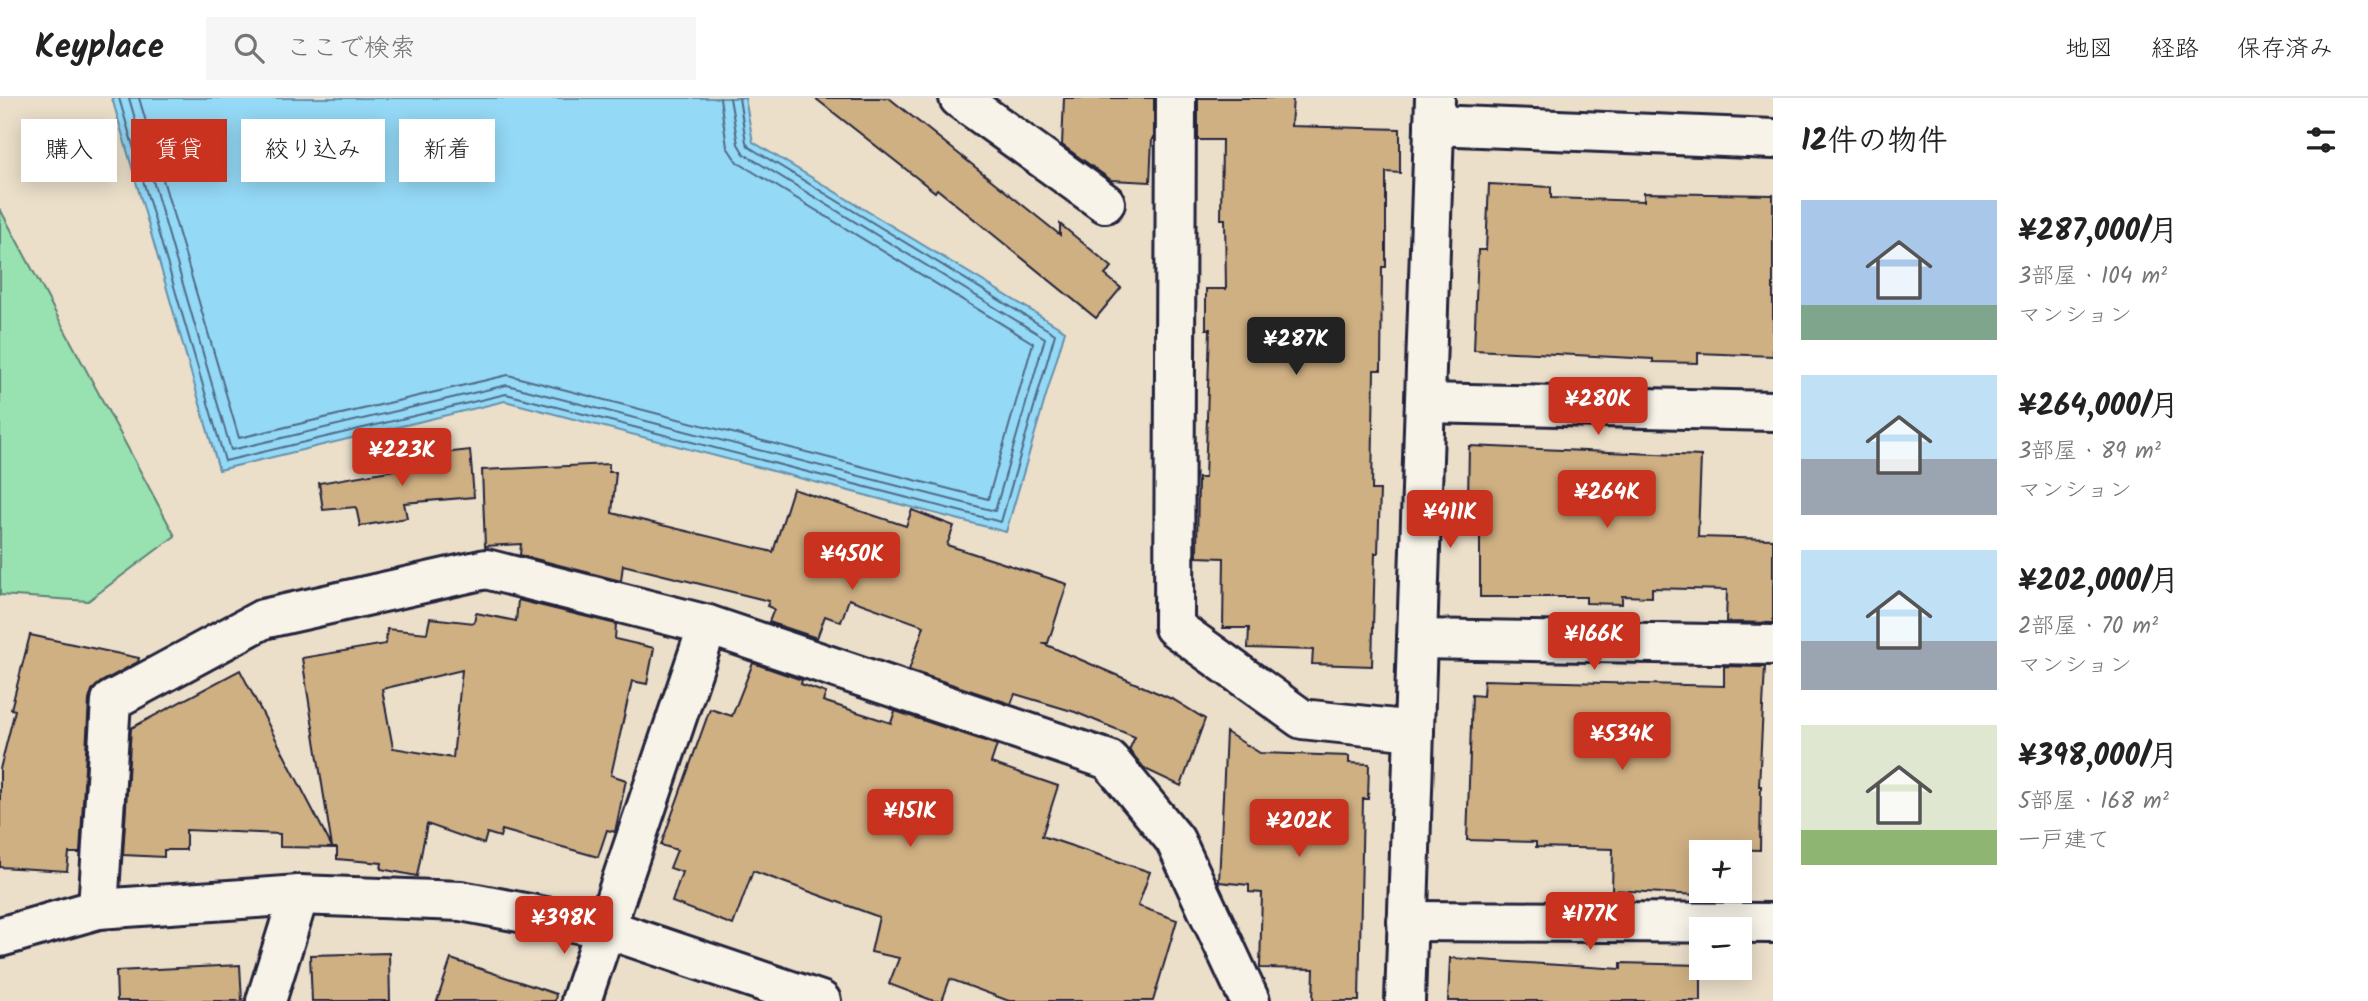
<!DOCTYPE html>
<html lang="ja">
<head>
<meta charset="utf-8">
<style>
  :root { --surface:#fff; --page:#f6f6f6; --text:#222; --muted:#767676; --line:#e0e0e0; --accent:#c8321e }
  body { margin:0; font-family:Kalam,"Klee One",sans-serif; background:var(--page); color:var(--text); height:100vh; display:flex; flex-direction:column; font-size:26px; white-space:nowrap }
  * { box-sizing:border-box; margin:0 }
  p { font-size:23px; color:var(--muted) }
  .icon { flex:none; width:38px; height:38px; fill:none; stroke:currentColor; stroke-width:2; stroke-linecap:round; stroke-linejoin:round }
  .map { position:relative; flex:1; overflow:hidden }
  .sheet { display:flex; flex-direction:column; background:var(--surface); width:595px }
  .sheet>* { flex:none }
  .banner { position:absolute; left:21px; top:21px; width:665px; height:63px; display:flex; gap:14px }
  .buttons { position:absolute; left:1689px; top:742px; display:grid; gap:14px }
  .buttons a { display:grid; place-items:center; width:63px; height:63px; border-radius:0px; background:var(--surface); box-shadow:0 4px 18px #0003; font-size:35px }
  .price { position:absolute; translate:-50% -60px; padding:0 16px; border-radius:7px; background:var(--accent); color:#fff; font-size:23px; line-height:46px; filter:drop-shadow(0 2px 4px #0008) }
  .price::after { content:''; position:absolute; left:50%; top:42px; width:21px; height:16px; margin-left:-10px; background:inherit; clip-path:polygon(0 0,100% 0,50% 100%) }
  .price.on { background:#222; color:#fff }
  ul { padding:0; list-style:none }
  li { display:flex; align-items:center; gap:21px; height:175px; padding:0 28px }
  li span { display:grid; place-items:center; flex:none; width:196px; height:140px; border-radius:0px; color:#555 }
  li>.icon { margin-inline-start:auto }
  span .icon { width:84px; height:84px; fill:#fffc; stroke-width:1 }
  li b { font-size:30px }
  h2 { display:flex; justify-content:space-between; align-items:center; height:84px; padding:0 28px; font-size:30px }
  .chip { padding:0 24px; border-radius:0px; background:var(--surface); box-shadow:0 4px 18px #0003; font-size:24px; line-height:63px }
  .chip.on { background:var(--accent); color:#fff }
  header { display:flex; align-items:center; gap:42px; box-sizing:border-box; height:98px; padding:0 35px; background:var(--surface); border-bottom:2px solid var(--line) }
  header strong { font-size:33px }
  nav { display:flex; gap:38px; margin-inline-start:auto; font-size:24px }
  .search { width:490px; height:63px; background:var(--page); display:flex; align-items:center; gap:18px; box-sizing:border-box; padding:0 24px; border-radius:0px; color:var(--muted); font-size:26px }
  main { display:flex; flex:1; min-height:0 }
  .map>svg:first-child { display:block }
  .green { fill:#98e1b0; stroke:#5d8276; stroke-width:2 }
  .water { fill:#94d9f6; stroke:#6690ab; stroke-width:2 }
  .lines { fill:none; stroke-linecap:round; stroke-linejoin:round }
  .shore { stroke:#506b86; stroke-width:2 }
  .building { fill:#cfb083; stroke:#22223b; stroke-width:2; fill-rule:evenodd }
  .street-casing { stroke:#22223b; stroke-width:44 }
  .secondary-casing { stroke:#22223b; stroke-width:44 }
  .street { stroke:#f7f3e8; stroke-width:38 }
  .secondary { stroke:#f7f3e8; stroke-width:38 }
</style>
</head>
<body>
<header>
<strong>Keyplace</strong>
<div class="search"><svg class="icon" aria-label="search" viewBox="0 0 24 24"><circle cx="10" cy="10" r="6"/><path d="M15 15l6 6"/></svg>ここで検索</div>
<nav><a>地図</a><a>経路</a><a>保存済み</a></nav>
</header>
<main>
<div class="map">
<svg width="1773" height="903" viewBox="0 0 1773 903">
  <rect width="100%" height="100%" fill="#ebdfca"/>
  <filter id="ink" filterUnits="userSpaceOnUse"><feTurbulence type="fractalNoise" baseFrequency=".0143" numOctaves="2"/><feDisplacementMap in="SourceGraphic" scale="14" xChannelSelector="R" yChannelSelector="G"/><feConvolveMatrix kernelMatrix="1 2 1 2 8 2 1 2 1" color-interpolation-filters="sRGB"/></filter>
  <g filter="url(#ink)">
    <polygon class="green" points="0,111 175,438 88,503 0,497"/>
    <polygon class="water" points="112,0 745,0 753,44 1065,233 1006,434 505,303 219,372"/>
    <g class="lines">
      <g class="shore">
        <polyline points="119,0 225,363 506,296 1001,424 1055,236 749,49 746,44 739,0"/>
        <polyline points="129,0 231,352 507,287 995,413 1045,240 744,56 738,46 730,0"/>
        <polyline points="139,0 239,340 508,277 988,401 1033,245 737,64 727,49 720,0"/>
      </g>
    </g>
    <g class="building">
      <polygon points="815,0 889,0 1060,137 1060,126 1112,169 1105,177 1121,190 1096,220 937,91 935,94"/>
      <polygon points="1064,0 1154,0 1154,41 1152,41 1150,84 1111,82 1062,47"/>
      <polygon points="1198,0 1293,0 1291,28 1400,31 1400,75 1386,74 1386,169 1382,169 1381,272 1374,272 1372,392 1380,392 1378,455 1375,455 1372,568 1312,566 1313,552 1248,550 1249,530 1223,530 1224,460 1197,459 1198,380 1205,380 1210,231 1206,231 1206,191 1226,191 1225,121 1221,121 1222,42 1198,42"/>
      <polygon points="1489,86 1551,89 1551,100 1644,103 1644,95 1773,97 1773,258 1698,255 1698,265 1653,264 1653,261 1474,252 1478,152 1486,152"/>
      <polygon points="1469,348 1701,358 1698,439 1773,441 1773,525 1726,524 1727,492 1652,490 1652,499 1622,498 1622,506 1586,505 1586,499 1480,499 1480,402 1468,402"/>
      <polygon points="470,352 474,399 404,405 407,420 360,428 356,409 323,412 319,385 418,368 417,358"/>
      <polygon points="609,366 609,374 616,374 612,415 773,454 793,391 906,428 912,412 954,428 947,447 1067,486 1048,545 1042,545 1174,602 1205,621 1181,688 1145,671 1129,652 1135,639 1075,614 1015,596 1011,606 909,572 924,528 849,501 841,524 825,518 817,540 769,524 774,511 767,508 769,503 623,467 621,483 520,457 521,446 485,448 482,372"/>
      <path d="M 518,502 L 616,526 L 615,541 L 654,550 L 647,586 L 632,583 L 611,677 L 626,682 L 615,734 L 607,732 L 598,759 L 502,732 L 500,739 L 487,735 L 484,746 L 427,726 L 417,778 L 381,771 L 382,765 L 337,761 L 337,750 L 280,749 L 280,736 L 186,732 L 186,752 L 164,752 L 164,759 L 123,757 L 131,630 L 240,572 L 332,749 L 302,560 L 386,546 L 387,531 L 427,535 L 430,520 L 474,525 L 476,515 L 516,523 ZM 462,572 L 453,660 L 393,650 L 382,591 Z"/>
      <polygon points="30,537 139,560 138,564 101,584 92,592 89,602 80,755 69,755 67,773 0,769 0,671 15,612 11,611"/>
      <polygon points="753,565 802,582 801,586 826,595 823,603 891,625 895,613 997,647 991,665 1058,688 1042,738 1150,774 1138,808 1177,822 1153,903 1009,903 950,881 942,903 934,903 889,886 899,860 871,854 879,819 753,773 733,827 672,804 682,774 670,770 677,752 661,747 710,611 732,618"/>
      <polygon points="1724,568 1765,569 1759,688 1761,688 1760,752 1719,751 1719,754 1701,754 1701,793 1715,793 1714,798 1612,792 1613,751 1536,749 1536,744 1467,742 1472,597 1483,598 1484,582 1724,588"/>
      <polygon points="1226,634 1260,655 1349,658 1349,665 1369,666 1368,701 1363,701 1359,903 1313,903 1314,871 1260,870 1262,795 1249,794 1249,787 1219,784"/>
      <polygon points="389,855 390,903 312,903 310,857"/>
      <polygon points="1450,860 1621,871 1621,865 1701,867 1701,903 1448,903"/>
      <polygon points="451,861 556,896 555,903 437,903"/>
      <polygon points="240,867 242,903 117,903 116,873"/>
    </g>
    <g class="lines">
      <g class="street-casing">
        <g id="street">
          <polyline points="959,0 1105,105"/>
          <polyline points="1176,0 1174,529 1302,621 1414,633"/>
          <polyline points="1434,27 1773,41"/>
          <polyline points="1425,305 1773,313"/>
          <polyline points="1417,541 1773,547"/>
          <polyline points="98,811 111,603 263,521 486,471 708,527 1109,662 1175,742 1250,903"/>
          <polyline points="1407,823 1773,825"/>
          <polyline points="266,903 299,797"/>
          <polyline points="581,903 708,527"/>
        </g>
      </g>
      <g class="secondary-casing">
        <g id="secondary">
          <polyline points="0,839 98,811 299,797 461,803 604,830 821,903"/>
          <polyline points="1405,903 1435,0"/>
        </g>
      </g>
      <use href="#street" class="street"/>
      <use href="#secondary" class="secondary"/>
    </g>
  </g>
</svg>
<div class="buttons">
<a>+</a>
<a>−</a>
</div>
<b class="price on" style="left:1296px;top:279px">¥287K</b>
<b class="price" style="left:1598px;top:339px">¥280K</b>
<b class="price" style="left:402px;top:390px">¥223K</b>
<b class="price" style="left:1607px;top:432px">¥264K</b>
<b class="price" style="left:1450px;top:452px">¥411K</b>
<b class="price" style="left:852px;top:494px">¥450K</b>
<b class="price" style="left:1594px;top:574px">¥166K</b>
<b class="price" style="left:1622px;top:674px">¥534K</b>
<b class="price" style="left:910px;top:751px">¥151K</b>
<b class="price" style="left:1299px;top:761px">¥202K</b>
<b class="price" style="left:1590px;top:854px">¥177K</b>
<b class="price" style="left:564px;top:858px">¥398K</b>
<div class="banner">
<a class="chip">購入</a>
<a class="chip on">賃貸</a>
<a class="chip">絞り込み</a>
<a class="chip">新着</a>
</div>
</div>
<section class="sheet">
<h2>12件の物件<svg class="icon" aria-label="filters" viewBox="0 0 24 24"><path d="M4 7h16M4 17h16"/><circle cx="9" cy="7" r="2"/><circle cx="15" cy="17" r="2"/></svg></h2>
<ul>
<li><span style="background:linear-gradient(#a9c7e8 75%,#7fa58c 0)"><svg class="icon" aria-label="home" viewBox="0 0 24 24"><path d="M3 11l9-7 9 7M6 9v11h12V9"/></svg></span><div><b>¥287,000/月</b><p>3部屋 · 104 m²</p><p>マンション</p></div></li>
<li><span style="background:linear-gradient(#bfe0f5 60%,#9aa5b1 0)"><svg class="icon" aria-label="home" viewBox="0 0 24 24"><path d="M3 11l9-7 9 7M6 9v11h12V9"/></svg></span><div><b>¥264,000/月</b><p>3部屋 · 89 m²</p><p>マンション</p></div></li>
<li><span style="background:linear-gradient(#bfe0f5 65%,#9aa5b1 0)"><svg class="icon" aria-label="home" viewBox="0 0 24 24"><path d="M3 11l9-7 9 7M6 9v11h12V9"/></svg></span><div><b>¥202,000/月</b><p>2部屋 · 70 m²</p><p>マンション</p></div></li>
<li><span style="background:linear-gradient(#dfe7d0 75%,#8fb573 0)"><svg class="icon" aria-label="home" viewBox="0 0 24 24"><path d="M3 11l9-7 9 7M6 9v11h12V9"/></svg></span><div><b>¥398,000/月</b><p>5部屋 · 168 m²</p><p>一戸建て</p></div></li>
</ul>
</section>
</main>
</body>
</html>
